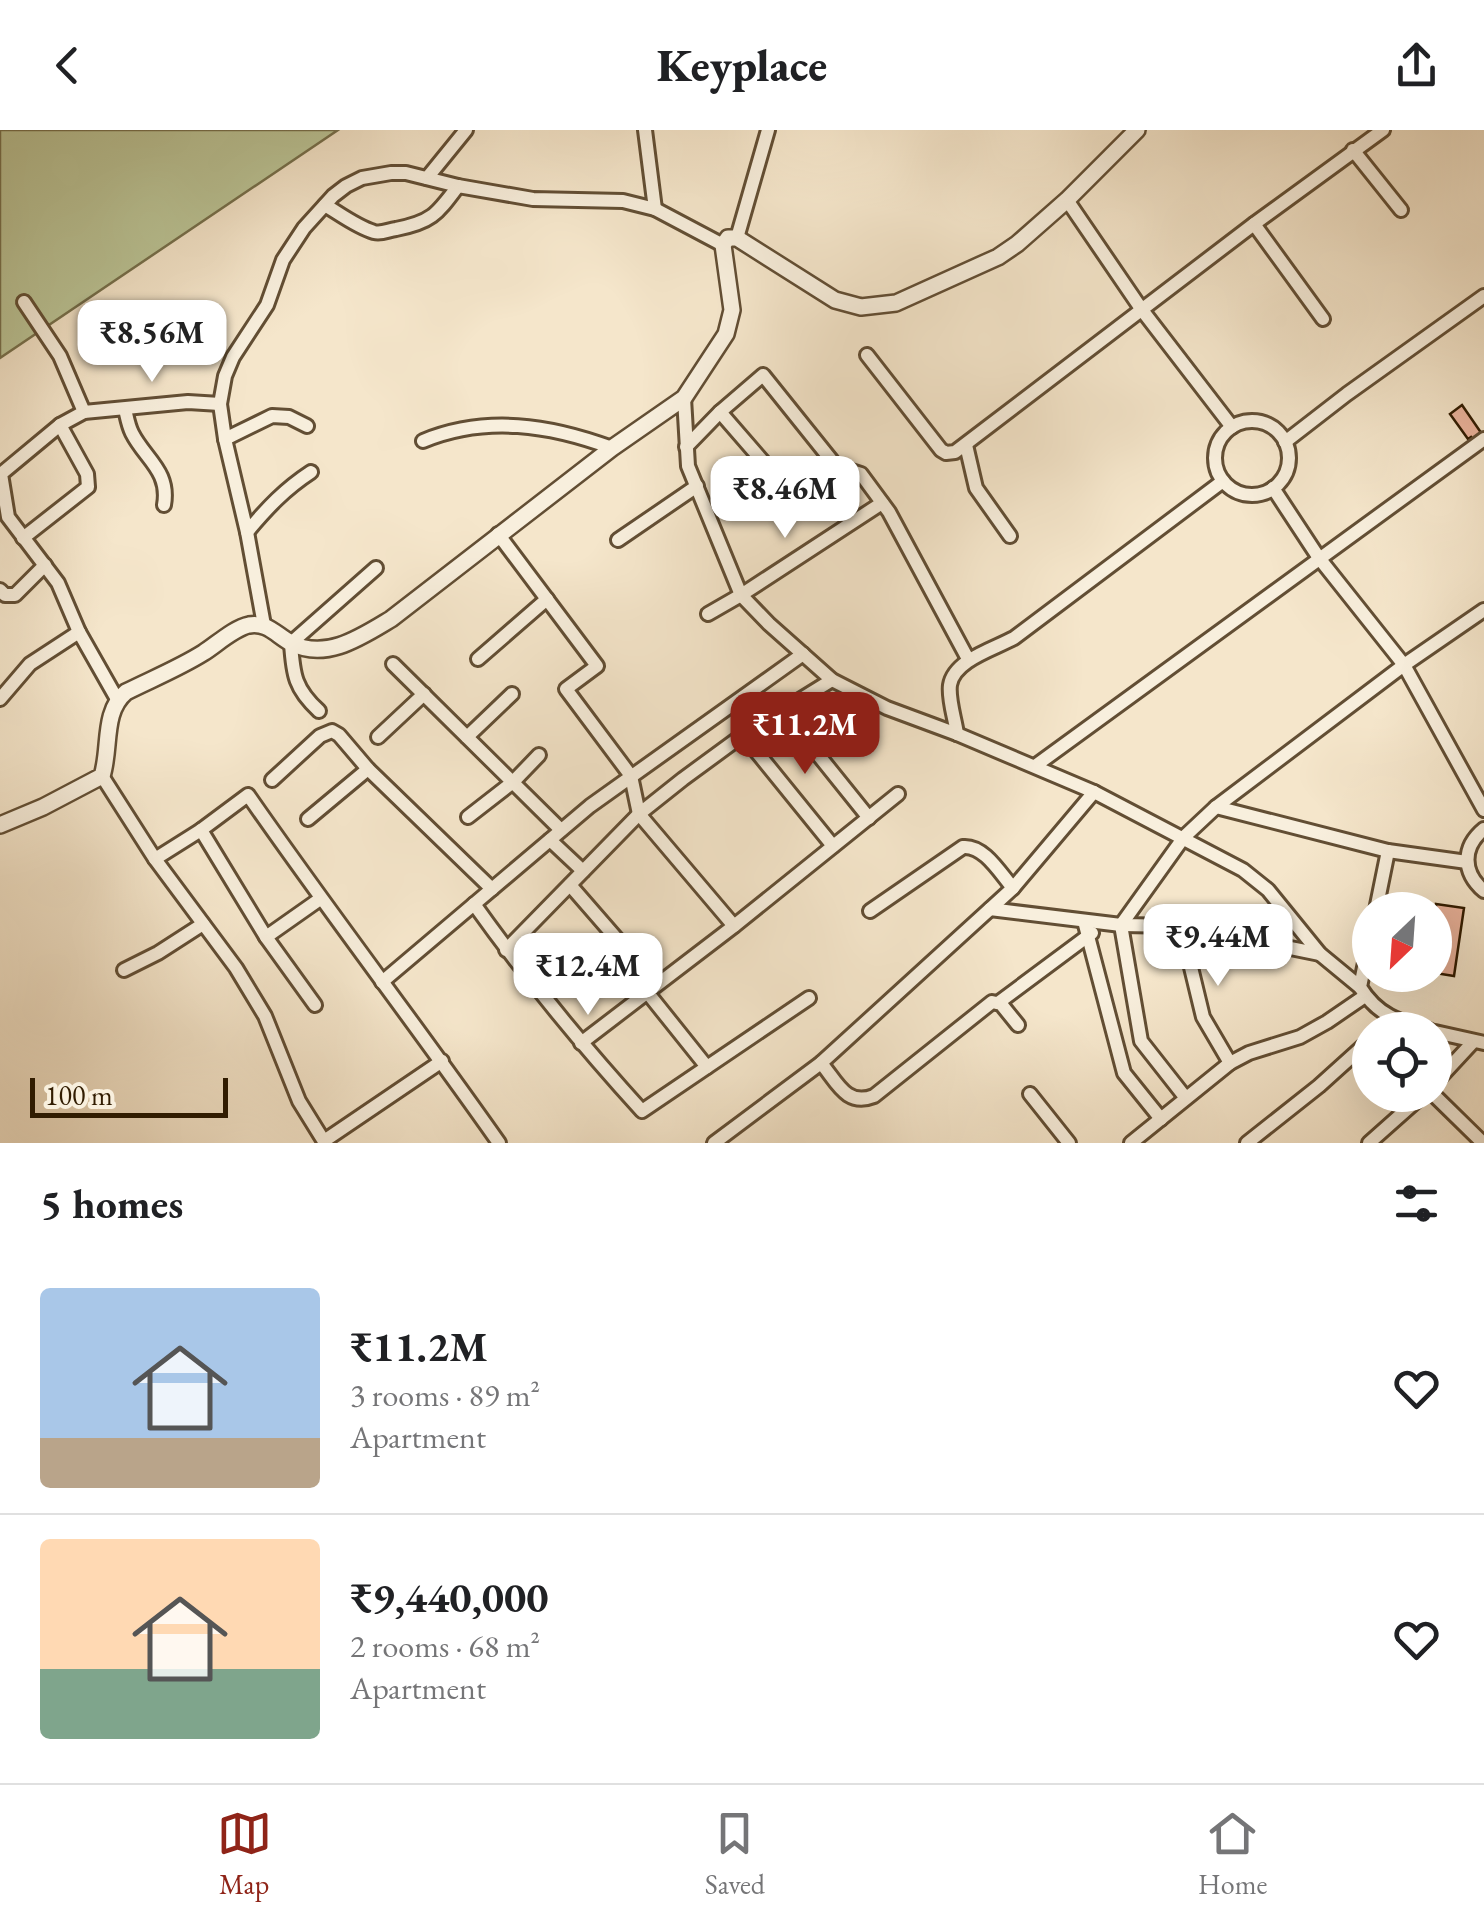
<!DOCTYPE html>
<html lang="en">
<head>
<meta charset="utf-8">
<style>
  :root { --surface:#fff; --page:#f2f2f2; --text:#202124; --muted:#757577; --line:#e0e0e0; --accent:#8f2418 }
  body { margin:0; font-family:"EB Garamond",serif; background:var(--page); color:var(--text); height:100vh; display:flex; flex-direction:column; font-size:38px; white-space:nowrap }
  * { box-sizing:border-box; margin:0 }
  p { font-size:32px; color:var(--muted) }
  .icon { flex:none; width:55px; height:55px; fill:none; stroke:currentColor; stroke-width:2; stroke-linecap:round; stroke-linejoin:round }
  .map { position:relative; height:1013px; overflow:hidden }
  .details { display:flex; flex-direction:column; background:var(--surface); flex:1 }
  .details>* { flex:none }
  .needle { width:65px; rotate:205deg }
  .controls { position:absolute; left:1352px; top:762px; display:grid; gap:20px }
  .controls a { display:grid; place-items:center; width:100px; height:100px; border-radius:50%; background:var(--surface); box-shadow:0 10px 40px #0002; font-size:50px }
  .scale { position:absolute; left:30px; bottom:25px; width:198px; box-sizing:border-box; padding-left:10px; border:5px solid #311c01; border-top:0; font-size:28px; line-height:35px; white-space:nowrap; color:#311c01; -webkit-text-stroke:8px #f8efdd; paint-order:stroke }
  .price { position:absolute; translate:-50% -85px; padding:0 22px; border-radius:20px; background:#fff; color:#222; font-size:32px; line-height:65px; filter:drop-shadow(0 2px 5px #0008) }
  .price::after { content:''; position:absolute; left:50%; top:60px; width:30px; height:22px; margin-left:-15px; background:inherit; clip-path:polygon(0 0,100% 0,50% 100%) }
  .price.selected { background:var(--accent); color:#fff }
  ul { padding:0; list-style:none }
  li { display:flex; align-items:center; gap:30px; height:250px; padding:0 40px }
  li+li { border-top:2px solid var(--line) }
  li span { display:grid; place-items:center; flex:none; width:280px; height:200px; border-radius:10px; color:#555 }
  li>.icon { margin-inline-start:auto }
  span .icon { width:120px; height:120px; fill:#fffc; stroke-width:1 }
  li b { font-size:42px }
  h2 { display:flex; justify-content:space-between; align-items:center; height:120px; padding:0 40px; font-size:42px }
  header { display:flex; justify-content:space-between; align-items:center; height:130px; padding:0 40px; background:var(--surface); font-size:45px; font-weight:800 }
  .tab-bar { display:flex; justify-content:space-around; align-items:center; height:140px; border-top:2px solid var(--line); background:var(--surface); font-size:28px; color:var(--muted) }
  .tab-bar a { display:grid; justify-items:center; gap:5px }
  .tab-bar .selected { color:var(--accent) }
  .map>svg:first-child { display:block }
  .green { fill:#bbc597; stroke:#76704c; stroke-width:2.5 }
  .building { fill:#ebb49d; stroke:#311c01; stroke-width:2.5 }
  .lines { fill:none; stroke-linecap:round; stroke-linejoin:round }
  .minor-casing { stroke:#624e34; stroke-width:18 }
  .tertiary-casing { stroke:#624e34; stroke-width:20 }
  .minor { stroke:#f8efdd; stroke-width:12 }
  .tertiary { stroke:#f8efdd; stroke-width:15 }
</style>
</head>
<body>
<header><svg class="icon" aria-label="back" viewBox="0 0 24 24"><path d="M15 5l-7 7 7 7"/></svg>Keyplace<svg class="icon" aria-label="share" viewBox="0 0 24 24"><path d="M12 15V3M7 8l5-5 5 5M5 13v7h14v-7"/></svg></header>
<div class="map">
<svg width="1484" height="1013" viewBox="0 0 1484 1013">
  <rect width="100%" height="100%" fill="#f5e6cb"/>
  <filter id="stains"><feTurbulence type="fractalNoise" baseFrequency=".002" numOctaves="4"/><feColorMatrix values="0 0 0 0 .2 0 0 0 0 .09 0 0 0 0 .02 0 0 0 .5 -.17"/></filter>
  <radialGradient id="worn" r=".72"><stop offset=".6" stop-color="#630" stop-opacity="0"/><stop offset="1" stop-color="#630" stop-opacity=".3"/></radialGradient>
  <polygon class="green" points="0,0 338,0 0,228"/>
  <g class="building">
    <polygon points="1462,275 1484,307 1475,313 1471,307 1468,309 1450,284"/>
    <polygon points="1436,774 1464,778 1454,846 1435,843"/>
  </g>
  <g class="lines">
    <g class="minor-casing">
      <g id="minor">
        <polyline points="645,0 655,79"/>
        <polyline points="1353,20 1401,80"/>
        <polyline points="427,48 466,0"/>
        <polyline points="1067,70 1142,180 1232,297"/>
        <path d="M 325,75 C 340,84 357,97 374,102 C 382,104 388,100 396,99 C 432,92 437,84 458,56"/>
        <polyline points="1254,94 1323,189"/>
        <polyline points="737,108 768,0"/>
        <polyline points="24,172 60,226 84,282"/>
        <polyline points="867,225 941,320 946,323 955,322 1254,94 1383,0"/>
        <polyline points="684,268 688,336 741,465 769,494 832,550 887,578 957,604 1094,662 1243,740 1268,760 1320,824 1360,857"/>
        <path d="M 125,279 C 127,287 128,295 132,303 C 145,329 170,341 164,375"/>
        <polyline points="720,282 798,372"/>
        <circle cx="1252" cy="328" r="37"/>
        <polyline points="225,309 272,286 289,287 307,296"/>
        <path d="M 423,311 C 486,285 550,295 612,318"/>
        <polyline points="1285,312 1347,264 1484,166"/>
        <polyline points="966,315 976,358 1010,406"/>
        <polyline points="686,317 720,282 763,245 836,336 861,344 889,382 968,529"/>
        <polyline points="1273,358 1319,428 1404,535 1484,680"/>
        <path d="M 247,402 C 267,378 285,359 311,342"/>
        <polyline points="498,404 597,536 566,559 631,646 639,684 734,796"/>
        <polyline points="23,408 88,357 87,344 60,295"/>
        <polyline points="618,410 697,356"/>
        <polyline points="0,460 5,465 15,465 45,435"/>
        <polyline points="708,484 741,465 882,373"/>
        <polyline points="264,495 247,402 225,309 220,274 225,246 233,227 267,175 283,130 304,98 333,66 346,56 362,48 391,43 406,43 458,56 533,69 623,71 655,79 723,115"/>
        <polyline points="478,529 547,469"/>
        <polyline points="393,534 561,700"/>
        <polyline points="0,569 30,534 79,502"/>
        <polyline points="117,569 79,502 58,453 8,387 1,344 60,295 84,282 188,272 220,274"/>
        <path d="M 319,581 C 295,559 293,545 291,513 L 376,438"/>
        <polyline points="783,581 869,688"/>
        <path d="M 957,604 C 955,589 948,569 950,555 C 954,530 994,519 1014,508 L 1223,351"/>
        <polyline points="743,605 833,716"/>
        <polyline points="378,607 424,564"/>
        <polyline points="467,607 512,564"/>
        <polyline points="1035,636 1484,309"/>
        <polyline points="102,646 155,729 236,838 265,886 299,971 325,1013"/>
        <polyline points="272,650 320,606 332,601 339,605 368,639 492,759"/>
        <polyline points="1216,677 1388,721 1467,732"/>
        <polyline points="468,687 513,652 539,625"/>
        <polyline points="308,689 368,639"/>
        <path d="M 1484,699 C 1462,717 1462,742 1484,761"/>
        <polyline points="201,700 266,807 315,875"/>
        <polyline points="550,710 583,741"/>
        <path d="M 155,729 L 201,700 L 248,665 C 329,782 417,896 499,1013"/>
        <polyline points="570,755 656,854"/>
        <path d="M 474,774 C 526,847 582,915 642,981 L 809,868"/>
        <polyline points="990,779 1121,795 1181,796 1320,824"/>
        <polyline points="1376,780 1388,721"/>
        <path d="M 870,781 L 963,717 C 984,715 1000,743 1013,758"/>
        <polyline points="1084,791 1124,943 1161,989"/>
        <polyline points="1181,796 1203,887 1230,933"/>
        <polyline points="266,807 320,769"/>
        <path d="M 1370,808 L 1360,857 C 1377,885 1399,892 1429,900"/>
        <polyline points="506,820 639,684 683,649 743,605 832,550"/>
        <polyline points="124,840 158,823 203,794"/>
        <polyline points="382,852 590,676 803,524"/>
        <polyline points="647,862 707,937"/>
        <polyline points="998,873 1092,803"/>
        <polyline points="1384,898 1385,900"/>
        <polyline points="1435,902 1484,913"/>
        <polyline points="581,913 734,796 898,664"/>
        <path d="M 821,933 C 837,952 846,977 874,966 L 992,872 L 1001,874 L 1018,895"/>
        <polyline points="1435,953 1473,912"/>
        <polyline points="1030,964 1069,1013"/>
        <polyline points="1434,965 1483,1013"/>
        <polyline points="1185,967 1141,911 1121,795 1184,707 1216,677 1404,535 1484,480"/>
        <polyline points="324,1011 442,931"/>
        <polyline points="714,1013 821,933 990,779 1013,758 1094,662"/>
        <polyline points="1131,1013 1230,933 1249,923 1300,907 1327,892 1365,866"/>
        <polyline points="1247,1013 1319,956 1370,910"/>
        <polyline points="1369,1013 1423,965"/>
      </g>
    </g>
    <g class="tertiary-casing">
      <path id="tertiary" d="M 0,695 L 43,677 L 102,646 C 111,618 102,582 126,562 C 152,549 179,538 203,523 C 216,515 234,498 249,495 C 268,492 276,505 291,513 C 326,531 361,507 391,489 L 612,318 L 684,268 L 726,204 L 732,180 L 723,115 L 728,108 L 737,108 L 835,170 L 861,177 L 896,173 L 998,127 L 1017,114 L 1067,70 L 1137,0"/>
    </g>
    <use href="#minor" class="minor"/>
    <use href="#tertiary" class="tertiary"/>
  </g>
  <rect width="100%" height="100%" filter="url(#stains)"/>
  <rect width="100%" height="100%" fill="url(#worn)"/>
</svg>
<div class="controls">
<a><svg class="needle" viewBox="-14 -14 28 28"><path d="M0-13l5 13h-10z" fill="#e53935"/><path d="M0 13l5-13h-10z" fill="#757577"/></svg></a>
<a><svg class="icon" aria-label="locate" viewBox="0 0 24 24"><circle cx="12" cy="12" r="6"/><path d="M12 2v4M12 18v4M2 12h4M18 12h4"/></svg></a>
</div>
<div class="scale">100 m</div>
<b class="price" style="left:152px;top:255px">₹8.56M</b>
<b class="price" style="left:785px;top:411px">₹8.46M</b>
<b class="price selected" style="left:805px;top:647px">₹11.2M</b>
<b class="price" style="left:1218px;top:859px">₹9.44M</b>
<b class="price" style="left:588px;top:888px">₹12.4M</b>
</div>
<section class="details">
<h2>5 homes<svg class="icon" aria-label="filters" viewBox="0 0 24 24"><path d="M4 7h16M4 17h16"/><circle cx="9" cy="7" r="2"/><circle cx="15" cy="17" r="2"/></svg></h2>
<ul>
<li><span style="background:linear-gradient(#a9c7e8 75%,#b9a48a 0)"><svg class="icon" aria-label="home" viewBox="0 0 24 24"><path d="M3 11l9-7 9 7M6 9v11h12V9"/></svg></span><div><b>₹11.2M</b><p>3 rooms · 89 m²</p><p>Apartment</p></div><svg class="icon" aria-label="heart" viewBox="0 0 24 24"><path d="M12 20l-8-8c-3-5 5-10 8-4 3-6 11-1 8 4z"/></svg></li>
<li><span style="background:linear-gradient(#ffd9b3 65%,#7fa58c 0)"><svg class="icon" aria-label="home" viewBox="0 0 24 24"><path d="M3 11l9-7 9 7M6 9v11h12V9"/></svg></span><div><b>₹9,440,000</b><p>2 rooms · 68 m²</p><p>Apartment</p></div><svg class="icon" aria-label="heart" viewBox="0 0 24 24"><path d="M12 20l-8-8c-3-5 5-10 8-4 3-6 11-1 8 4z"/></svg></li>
</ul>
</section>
<nav class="tab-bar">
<a class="selected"><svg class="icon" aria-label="map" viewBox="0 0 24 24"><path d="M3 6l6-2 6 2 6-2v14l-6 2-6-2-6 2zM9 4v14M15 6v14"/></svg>Map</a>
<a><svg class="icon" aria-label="saved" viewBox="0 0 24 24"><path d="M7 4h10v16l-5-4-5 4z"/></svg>Saved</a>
<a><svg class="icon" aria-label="home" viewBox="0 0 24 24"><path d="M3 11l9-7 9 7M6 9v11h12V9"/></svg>Home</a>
</nav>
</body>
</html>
